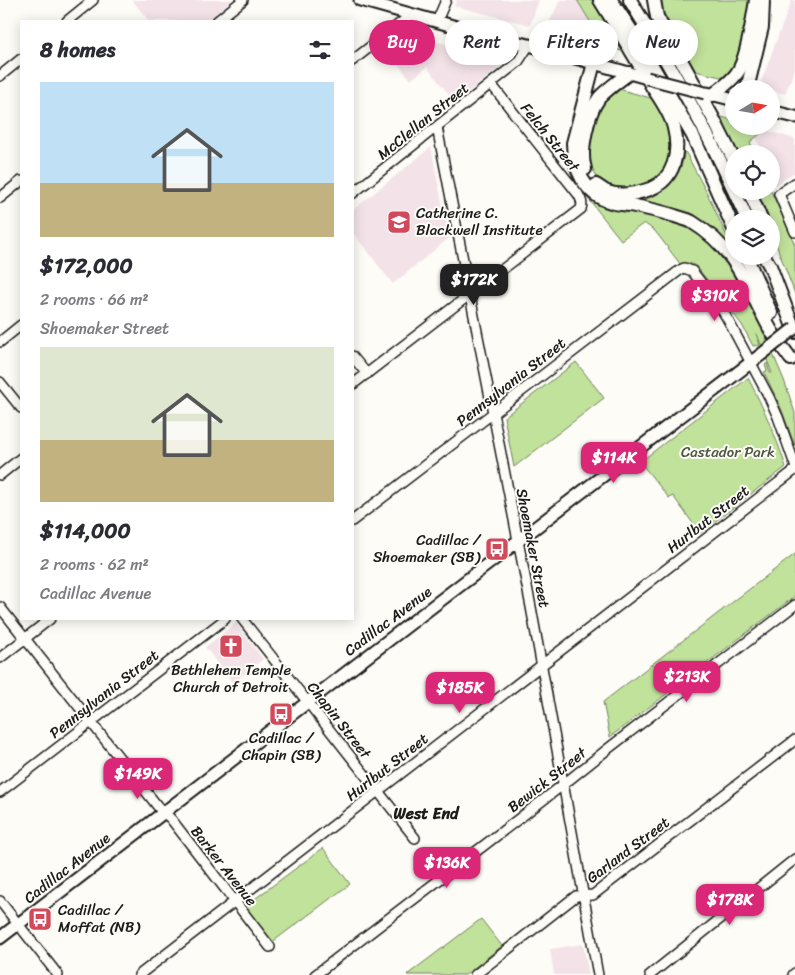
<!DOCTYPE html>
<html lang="en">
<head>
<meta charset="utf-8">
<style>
  :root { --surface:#fff; --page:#f2f2f3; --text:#2b2b33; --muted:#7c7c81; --accent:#db2777 }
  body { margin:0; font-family:Sriracha,sans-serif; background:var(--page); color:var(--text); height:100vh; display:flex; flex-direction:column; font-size:19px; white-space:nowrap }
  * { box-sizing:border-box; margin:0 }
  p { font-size:16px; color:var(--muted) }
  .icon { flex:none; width:28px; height:28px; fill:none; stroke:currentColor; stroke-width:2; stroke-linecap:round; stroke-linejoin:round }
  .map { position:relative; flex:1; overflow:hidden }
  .drawer { position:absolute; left:20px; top:20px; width:334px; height:600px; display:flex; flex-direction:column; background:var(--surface); border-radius:0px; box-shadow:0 2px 12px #0003 }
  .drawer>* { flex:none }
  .banner { position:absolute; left:369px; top:20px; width:351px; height:45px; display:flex; gap:10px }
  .needle { width:32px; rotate:79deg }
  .controls { position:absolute; left:725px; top:80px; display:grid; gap:10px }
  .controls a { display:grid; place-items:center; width:55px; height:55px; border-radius:50%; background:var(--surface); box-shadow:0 2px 12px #0003; font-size:25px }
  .price { position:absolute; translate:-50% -42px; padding:0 11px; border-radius:10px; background:var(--accent); color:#fff; font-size:16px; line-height:32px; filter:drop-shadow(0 1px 2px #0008) }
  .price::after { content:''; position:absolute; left:50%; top:30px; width:15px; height:11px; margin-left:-8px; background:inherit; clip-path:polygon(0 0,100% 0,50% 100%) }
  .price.on { background:#222; color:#fff }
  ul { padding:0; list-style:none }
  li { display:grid; align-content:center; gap:10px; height:265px; padding:0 20px }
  li span { display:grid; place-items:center; height:155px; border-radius:0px; color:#555 }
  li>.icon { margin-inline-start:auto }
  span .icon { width:90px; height:90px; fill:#fffc; stroke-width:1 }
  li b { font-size:21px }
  h2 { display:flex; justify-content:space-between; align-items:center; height:60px; padding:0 20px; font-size:21px }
  .chip { padding:0 18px; border-radius:22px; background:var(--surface); box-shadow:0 2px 12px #0003; font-size:18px; line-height:45px }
  .chip.on { background:var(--accent); color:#fff }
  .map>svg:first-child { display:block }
  .built { fill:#f3e3e8 }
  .green { fill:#c1e29b; stroke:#6e7f5c }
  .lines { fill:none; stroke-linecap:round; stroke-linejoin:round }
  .minor-casing { stroke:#1c1c1c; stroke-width:12 }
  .major-casing { stroke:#1c1c1c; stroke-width:15 }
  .highway-casing { stroke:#1c1c1c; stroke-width:16 }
  .minor { stroke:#fdfcf7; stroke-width:9 }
  .major { stroke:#fdfcf7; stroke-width:11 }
  .highway { stroke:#fdfcf7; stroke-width:12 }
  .major-bridge-casing { stroke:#1c1c1c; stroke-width:15; stroke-linecap:butt }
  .major-bridge { stroke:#fdfcf7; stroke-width:11 }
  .labels { text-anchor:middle; stroke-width:4; stroke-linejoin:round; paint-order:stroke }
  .street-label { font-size:15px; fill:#1c1c1c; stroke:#fdfcf7 }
  .poi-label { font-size:15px; fill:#1c1c1c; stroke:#fdfcf7; text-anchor:start }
  .park-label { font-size:15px; fill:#4e5742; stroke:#fdfcf7 }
  .neighbourhood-label { font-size:16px; font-weight:bold; fill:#1c1c1c; stroke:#fdfcf7 }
</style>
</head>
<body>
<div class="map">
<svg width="795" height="975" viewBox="0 0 795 975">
  <rect width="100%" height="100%" fill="#fdfcf7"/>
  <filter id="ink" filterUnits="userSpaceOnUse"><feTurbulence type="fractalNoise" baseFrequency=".02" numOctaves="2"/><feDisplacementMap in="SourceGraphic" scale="10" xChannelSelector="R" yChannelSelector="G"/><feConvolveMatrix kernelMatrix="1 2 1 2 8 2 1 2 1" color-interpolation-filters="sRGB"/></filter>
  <g filter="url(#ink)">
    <g class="built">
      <polygon points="132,0 232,0 206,21 149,21"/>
      <polygon points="457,0 539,0 530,25 454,6"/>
      <polygon points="560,0 577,0 605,46 546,30 546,29"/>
      <polygon points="791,0 795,0 795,69 785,94 771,90 771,89 759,87 791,2"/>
      <polygon points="403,33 453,46 507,62 455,102 427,67 411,80 385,48"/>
      <polygon points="765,130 795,139 795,172 776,185 771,174 771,154 763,154 756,137"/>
      <polygon points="431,147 449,238 393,284 353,233 353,210"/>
      <polygon points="236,623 263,659 233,683 205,647"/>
      <polygon points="583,944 589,975 554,975 550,949"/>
    </g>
    <g class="green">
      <polygon points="577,0 595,0 628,53 605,46"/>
      <path d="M 661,0 L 752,0 L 734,74 L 729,79 L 691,70 C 679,48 664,26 661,0 Z"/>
      <polygon points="608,86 654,99 670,131 673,144 665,175 649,186 620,190 608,186 596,176 590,163 587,149 603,91"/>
      <polygon points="719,116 734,121 734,126 753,126 765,130 750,142 755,154 737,154"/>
      <path d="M 684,152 L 686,153 L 708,195 L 734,252 L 723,241 L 640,201 C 664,195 682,178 684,152 Z"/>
      <path d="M 585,190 L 639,212 L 685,224 L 697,231 L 730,261 L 755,312 L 784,380 L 795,413 L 795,446 L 781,408 L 764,372 L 767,371 L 765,365 L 767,363 L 770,373 L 772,373 L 757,334 L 756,334 L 760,345 L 753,346 L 742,325 L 697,267 C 691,263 687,261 681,265 L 655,231 L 644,223 L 621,240 L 583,192 Z"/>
      <polygon points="755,191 771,191 795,245 795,294 771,231 771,219 767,219"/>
      <polygon points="576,362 604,398 514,467 504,417"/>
      <path d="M 748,378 C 763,407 776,436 786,467 L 700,533 L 673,496 L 669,498 L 640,462 Z"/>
      <polygon points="795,554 795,596 610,737 603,702"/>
      <polygon points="323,848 350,884 271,943 244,907"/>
      <polygon points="481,919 502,946 465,975 407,975"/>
    </g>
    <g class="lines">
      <g class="minor-casing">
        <g id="minor">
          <polyline points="67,21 93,0"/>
          <polyline points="217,21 243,0"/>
          <polyline points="437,21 446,0"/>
          <polyline points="352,61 412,14"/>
          <polyline points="0,76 21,59"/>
          <polyline points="437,127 531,607 598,975"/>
          <polyline points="795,183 779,194 795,232"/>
          <polyline points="352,194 518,62 529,45"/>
          <polyline points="0,198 21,181"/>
          <polyline points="0,342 21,325"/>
          <polyline points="352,356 367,374"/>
          <polyline points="0,382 21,408"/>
          <path d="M 352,385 L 581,209 C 583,203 581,199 578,194 L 491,84"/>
          <polyline points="0,475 21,458"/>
          <polyline points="352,521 680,270 684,268 692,271 722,310 728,320 769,397 778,417 795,465"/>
          <polyline points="0,607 159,808 171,819 270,947"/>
          <polyline points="242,619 415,838"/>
          <polyline points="0,658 50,619"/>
          <polyline points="0,792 225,619"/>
          <polyline points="0,901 58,975"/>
          <polyline points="139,975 795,470"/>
          <polyline points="315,975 564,784 609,748 795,605"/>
          <polyline points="475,975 576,896 593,895 795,740"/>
          <polyline points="650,975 795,859"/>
          <polyline points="793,975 795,973"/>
        </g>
      </g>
      <g class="major-casing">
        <g id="major">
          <polyline points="360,0 489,36 529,45 647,78"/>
          <polyline points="707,93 734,100"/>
          <polyline points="771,111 795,117"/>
          <polyline points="0,938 771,347"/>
        </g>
      </g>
      <g class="highway-casing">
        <g id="highway">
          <polyline points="611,0 635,36 693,136 734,229"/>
          <path d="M 630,0 C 668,62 704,124 734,190"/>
          <polyline points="654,0 657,17 713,118 734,160"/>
          <path d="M 594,63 L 573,143 C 573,168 585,195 611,202 C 617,204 624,204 630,205 C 645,208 660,211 675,216 C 680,218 687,219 692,222 C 735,248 746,284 768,325 C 774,337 783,348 791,359"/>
          <polyline points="747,89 762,27 763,0"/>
          <path d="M 713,95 C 721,88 731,82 737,73 C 747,60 753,18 756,0"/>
          <path d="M 585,169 C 579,151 588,113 599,98 C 607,89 619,81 629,73"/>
          <path d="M 596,185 C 599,187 602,189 605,191 C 619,197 636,194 650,189 C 675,179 680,152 674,128 C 671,114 661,100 653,88 C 636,58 618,29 600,0"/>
          <polyline points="734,191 747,219"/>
          <polyline points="749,191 761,219"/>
          <polyline points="746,256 771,313"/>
          <polyline points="764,256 770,266 795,332"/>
        </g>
      </g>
      <use href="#minor" class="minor"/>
      <use href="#major" class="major"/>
      <use href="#highway" class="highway"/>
      <g class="major-bridge-casing">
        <g id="major-bridge">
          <polyline points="647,78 705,93"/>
          <polyline points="771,347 795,328"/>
        </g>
      </g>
      <use href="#major-bridge" class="major-bridge"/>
    </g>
  </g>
  <defs>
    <g id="school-square" transform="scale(1.25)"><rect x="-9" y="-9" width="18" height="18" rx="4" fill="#d1495b" stroke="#fdfcf7"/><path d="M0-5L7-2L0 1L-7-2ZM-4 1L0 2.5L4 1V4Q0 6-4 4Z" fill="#fff"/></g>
    <g id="bus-square" transform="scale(1.25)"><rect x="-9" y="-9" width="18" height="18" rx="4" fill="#d1495b" stroke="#fdfcf7"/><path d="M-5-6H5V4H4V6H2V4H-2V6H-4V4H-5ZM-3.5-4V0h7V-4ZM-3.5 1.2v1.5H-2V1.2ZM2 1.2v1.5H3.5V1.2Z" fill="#fff"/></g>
    <g id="church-square" transform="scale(1.25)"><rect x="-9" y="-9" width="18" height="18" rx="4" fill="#d1495b" stroke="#fdfcf7"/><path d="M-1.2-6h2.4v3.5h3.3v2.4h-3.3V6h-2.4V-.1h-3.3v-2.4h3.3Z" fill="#fff"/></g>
  </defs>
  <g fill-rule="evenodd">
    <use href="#school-square" x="399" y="222"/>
    <use href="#bus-square" x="497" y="549"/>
    <use href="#church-square" x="231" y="646"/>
    <use href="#bus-square" x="281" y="714"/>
    <use href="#bus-square" x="40" y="919"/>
  </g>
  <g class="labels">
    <g class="street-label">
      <text transform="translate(423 121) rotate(-39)" y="5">McClellan Street</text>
      <text transform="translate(550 137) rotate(51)" y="5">Felch Street</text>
      <text transform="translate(511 382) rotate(-38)" y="5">Pennsylvania Street</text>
      <text transform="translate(708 519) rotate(-38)" y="5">Hurlbut Street</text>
      <text transform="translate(533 548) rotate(79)" y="5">Shoemaker Street</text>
      <text transform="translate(388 621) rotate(-37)" y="5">Cadillac Avenue</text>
      <text transform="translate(104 694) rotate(-38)" y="5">Pennsylvania Street</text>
      <text transform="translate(339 720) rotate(52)" y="5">Chapin Street</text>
      <text transform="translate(387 767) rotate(-38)" y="5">Hurlbut Street</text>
      <text transform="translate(547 780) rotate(-38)" y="5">Bewick Street</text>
      <text transform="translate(628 850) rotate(-37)" y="5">Garland Street</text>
      <text transform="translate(224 866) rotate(52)" y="5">Barker Avenue</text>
      <text transform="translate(67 868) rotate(-38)" y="5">Cadillac Avenue</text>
    </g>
    <g class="poi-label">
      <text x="416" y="218">Catherine C.<tspan x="416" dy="17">Blackwell Institute</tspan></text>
      <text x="480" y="545" text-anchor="end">Cadillac /<tspan x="480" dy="17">Shoemaker (SB)</tspan></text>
      <text x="231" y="675" text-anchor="middle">Bethlehem Temple<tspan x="231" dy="17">Church of Detroit</tspan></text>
      <text x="281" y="743" text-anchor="middle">Cadillac /<tspan x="281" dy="17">Chapin (SB)</tspan></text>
      <text x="58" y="915">Cadillac /<tspan x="58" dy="17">Moffat (NB)</tspan></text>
    </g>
    <g class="park-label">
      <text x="728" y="457">Castador Park</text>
    </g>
    <g class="neighbourhood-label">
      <text x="426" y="819">West End</text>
    </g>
  </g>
</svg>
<div class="controls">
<a><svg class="needle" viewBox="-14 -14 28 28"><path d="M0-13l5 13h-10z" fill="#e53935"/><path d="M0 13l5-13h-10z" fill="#7c7c81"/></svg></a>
<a><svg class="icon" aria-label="locate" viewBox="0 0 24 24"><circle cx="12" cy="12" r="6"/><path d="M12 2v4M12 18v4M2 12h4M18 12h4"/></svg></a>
<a><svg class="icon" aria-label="layers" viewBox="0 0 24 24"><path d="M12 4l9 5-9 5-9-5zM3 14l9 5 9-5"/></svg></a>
</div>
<b class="price on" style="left:474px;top:306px">$172K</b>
<b class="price" style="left:715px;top:322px">$310K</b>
<b class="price" style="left:614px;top:484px">$114K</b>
<b class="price" style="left:687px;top:703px">$213K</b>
<b class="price" style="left:460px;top:714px">$185K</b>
<b class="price" style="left:138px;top:800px">$149K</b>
<b class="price" style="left:447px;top:889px">$136K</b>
<b class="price" style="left:730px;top:926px">$178K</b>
<div class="banner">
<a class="chip on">Buy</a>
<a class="chip">Rent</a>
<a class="chip">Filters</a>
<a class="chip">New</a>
</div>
<section class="drawer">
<h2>8 homes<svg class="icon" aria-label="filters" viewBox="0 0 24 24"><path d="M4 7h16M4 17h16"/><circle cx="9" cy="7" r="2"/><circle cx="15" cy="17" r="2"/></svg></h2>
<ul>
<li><span style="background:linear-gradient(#bfe0f5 65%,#c2b280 0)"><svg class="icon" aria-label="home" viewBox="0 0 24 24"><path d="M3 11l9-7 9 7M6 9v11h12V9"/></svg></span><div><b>$172,000</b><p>2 rooms · 66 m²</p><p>Shoemaker Street</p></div></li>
<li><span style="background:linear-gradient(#dfe7d0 60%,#c2b280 0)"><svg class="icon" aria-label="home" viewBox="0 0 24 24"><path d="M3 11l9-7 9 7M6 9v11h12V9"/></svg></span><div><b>$114,000</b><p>2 rooms · 62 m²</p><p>Cadillac Avenue</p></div></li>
</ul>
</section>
</div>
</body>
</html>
